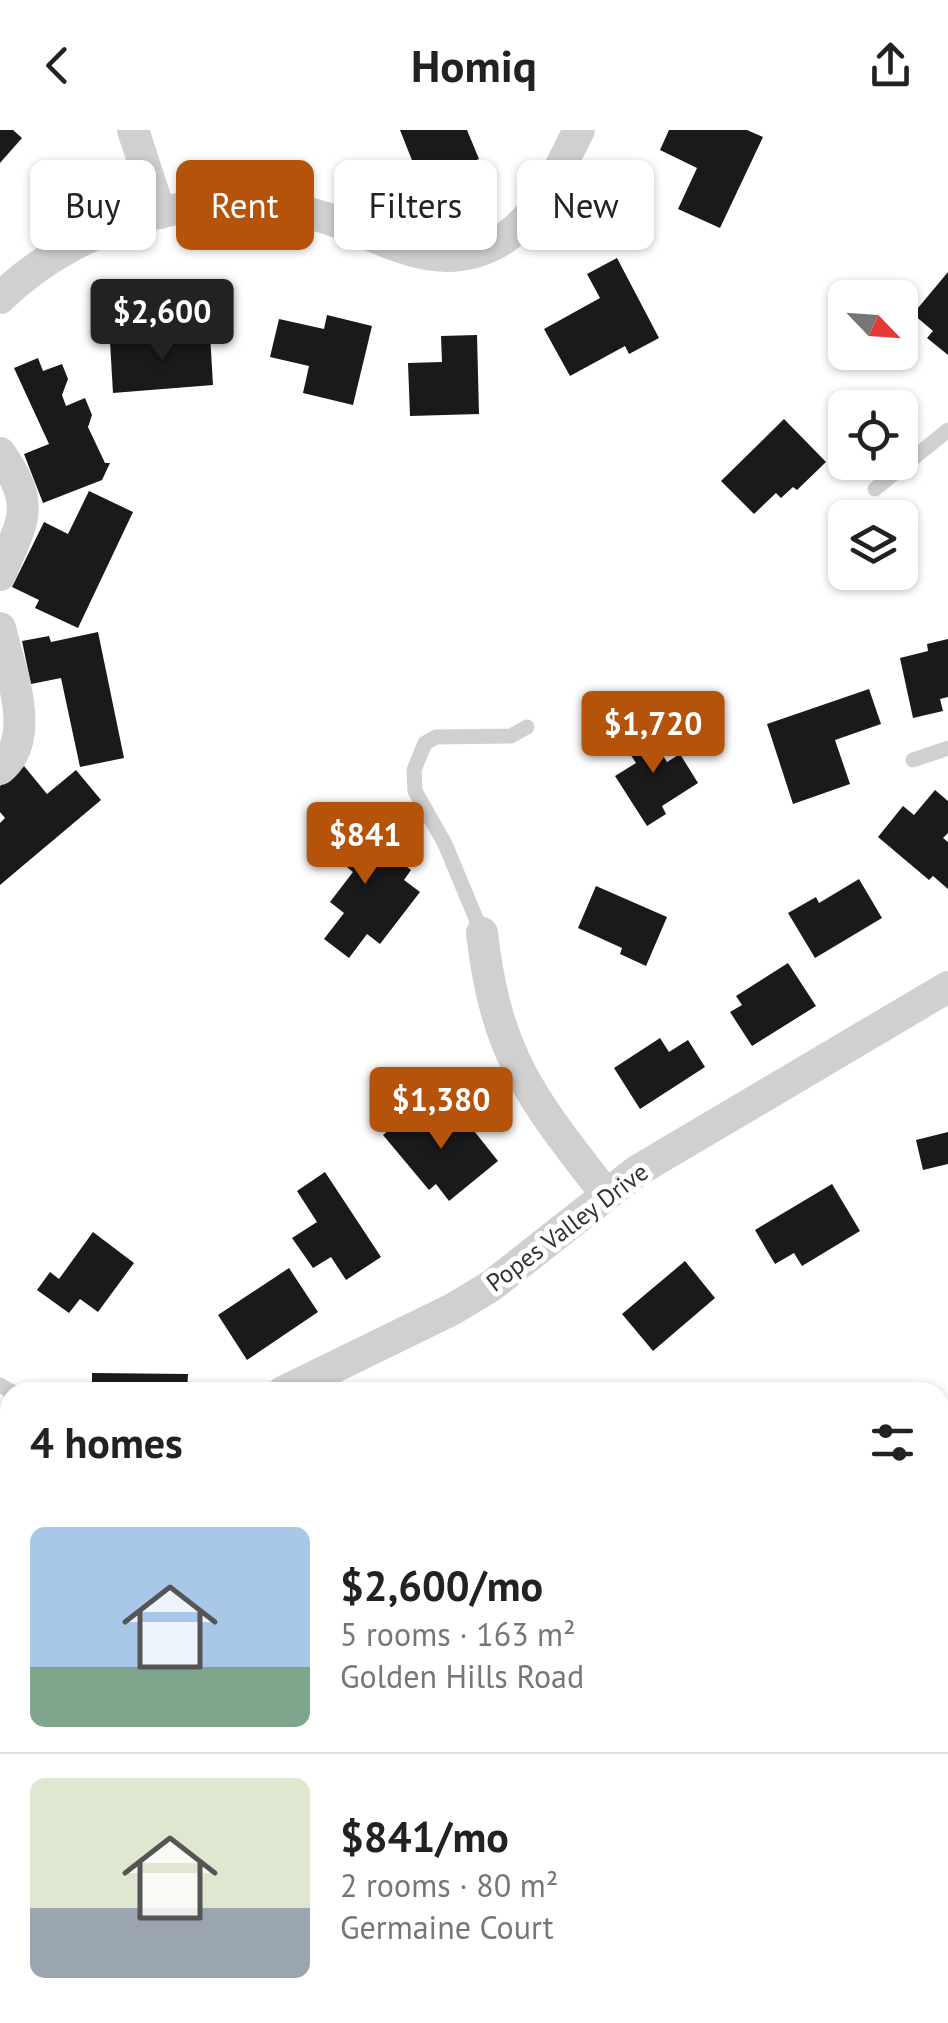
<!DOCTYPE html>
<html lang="en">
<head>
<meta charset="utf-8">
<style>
  :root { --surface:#fff; --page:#f6f6f6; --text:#222; --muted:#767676; --line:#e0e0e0; --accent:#b45309 }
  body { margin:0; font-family:"PT Sans",sans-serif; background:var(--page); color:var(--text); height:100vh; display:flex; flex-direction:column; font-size:38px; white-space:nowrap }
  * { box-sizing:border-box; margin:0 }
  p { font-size:32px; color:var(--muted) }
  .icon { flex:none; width:55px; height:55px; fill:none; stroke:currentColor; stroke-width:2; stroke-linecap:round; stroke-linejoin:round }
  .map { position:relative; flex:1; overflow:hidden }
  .details { position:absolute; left:0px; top:1252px; width:950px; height:642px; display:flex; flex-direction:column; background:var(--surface); border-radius:30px 30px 0 0; box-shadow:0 2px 8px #0004 }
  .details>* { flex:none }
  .guide { position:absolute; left:30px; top:30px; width:890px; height:90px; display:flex; gap:20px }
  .needle { width:65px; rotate:115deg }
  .fabs { position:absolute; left:828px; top:150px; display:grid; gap:20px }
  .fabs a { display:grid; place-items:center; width:90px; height:90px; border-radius:15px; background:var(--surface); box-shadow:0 2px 8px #0004; font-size:50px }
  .price { position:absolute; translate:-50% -85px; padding:0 22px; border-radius:10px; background:var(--accent); color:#fff; font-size:32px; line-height:65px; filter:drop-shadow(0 2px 5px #0008) }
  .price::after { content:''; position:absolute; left:50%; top:60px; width:30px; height:22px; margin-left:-15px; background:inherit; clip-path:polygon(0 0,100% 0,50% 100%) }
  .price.selected { background:#222; color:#fff }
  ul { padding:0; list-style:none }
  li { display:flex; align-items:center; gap:30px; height:250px; padding:0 30px }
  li+li { border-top:2px solid var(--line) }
  li span { display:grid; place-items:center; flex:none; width:280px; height:200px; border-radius:15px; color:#555 }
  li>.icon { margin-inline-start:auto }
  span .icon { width:120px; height:120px; fill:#fffc; stroke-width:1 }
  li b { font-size:42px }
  h2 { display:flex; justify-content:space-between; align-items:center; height:120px; padding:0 30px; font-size:42px }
  .pill { padding:0 35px; border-radius:15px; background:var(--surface); box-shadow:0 2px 8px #0004; font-size:35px; line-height:90px }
  .pill.selected { background:var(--accent); color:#fff }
  header { display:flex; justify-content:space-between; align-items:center; height:130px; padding:0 30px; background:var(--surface); font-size:45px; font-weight:800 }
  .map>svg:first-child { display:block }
  .building { fill:#1a1a1a }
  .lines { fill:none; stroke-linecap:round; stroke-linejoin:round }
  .service { stroke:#d0d0d0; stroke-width:15 }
  .minor { stroke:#d0d0d0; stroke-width:32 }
  .labels { text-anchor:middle; stroke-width:10; stroke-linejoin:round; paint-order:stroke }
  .street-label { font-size:25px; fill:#333; stroke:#fff }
</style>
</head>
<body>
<header><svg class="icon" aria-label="back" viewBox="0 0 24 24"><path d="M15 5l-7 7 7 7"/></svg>Homiq<svg class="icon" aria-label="share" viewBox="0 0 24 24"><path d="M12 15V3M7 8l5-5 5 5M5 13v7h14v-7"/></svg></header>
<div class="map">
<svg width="948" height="1893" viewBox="0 0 948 1893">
  <rect width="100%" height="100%" fill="#fff"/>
  <g class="building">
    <polygon points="0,0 13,0 22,8 0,33"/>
    <polygon points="400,0 467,0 479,29 421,53"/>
    <polygon points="669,0 747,0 763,7 720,98 678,79 697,38 660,20"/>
    <polygon points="617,128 659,208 629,224 625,216 570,246 544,199 600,168 587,144"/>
    <polygon points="948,142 948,225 927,208 933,201 913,184"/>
    <polygon points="327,185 372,196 353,275 303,263 309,236 270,227 279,189 324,199"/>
    <polygon points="210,204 213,255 113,263 110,212"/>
    <polygon points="477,205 479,284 410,286 408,233 442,232 441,206"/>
    <polygon points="38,228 43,241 62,234 68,249 62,265 66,276 85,268 92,285 88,297 105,333 110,333 102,350 43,373 24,324 49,314 14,238"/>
    <polygon points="784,289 826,332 797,360 793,357 781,368 776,363 754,384 721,351"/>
    <polygon points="89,361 133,382 78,498 35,478 39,470 12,457 44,392 68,404"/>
    <polygon points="98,502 124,628 80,637 61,548 31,554 22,511 49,506 51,512"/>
    <polygon points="948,509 948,567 940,569 943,581 913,588 900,528 928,521 927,514"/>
    <polygon points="869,559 881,594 835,610 850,654 793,674 767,594"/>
    <polygon points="644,595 667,632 680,624 698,653 662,676 666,684 647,696 615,646 636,633 621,610"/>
    <polygon points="24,636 47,664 76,640 101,670 0,755 0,693 5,688 0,682 0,656"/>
    <polygon points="935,660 948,671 948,703 943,708 948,712 948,759 933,746 929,750 878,707 903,676 914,685"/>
    <polygon points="338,683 411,740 404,750 420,762 380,814 367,804 349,828 324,809 344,783 330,772 353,742 316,712"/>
    <polygon points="859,749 882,788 815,828 788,783 816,767 819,773"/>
    <polygon points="596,756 667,787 646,836 620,824 622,818 578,798"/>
    <polygon points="788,833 816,876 752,916 730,882 742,875 736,866"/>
    <polygon points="660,908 669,922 688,910 705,937 640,979 614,938"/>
    <polygon points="417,977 437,1001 459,982 498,1031 449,1071 436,1054 429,1060 383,1005"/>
    <polygon points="948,1002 948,1034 923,1040 916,1010"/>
    <polygon points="325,1042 381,1127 346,1150 331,1127 313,1138 292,1108 317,1092 297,1061"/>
    <polygon points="832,1054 860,1101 802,1136 794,1123 775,1134 755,1100"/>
    <polygon points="93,1102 134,1133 98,1182 80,1169 69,1183 37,1160 50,1142 59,1149"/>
    <polygon points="685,1131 715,1168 653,1221 622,1184"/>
    <polygon points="289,1138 318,1182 247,1230 218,1185"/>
    <polygon points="92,1243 188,1244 187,1262 92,1262"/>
  </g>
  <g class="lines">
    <g class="service">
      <polyline points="875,359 948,300"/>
      <polyline points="913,630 948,618"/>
      <polyline points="482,803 445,714 415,661 414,640 425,613 436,607 511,606 527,597"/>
      <polyline points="0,1255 12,1262"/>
    </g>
    <g class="minor">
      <polyline points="133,0 160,83"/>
      <path d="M 0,168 C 82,88 215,52 326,88 C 384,107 438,148 500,111 C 541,86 558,40 579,0"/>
      <path d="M 0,323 C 37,377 23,389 0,445"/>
      <path d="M 0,498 C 9,539 39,607 0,639"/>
      <path d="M 482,803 C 496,926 532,969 605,1063"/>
      <polyline points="283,1262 453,1179 491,1156 637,1041 948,857"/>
      <polyline points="0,1631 10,1620"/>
      <polyline points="940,1666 948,1661"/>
      <polyline points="689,1893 694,1885"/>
    </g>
  </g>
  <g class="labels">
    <g class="street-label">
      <text transform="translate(567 1097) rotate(-37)" y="9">Popes Valley Drive</text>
    </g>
  </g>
</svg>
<div class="fabs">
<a><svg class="needle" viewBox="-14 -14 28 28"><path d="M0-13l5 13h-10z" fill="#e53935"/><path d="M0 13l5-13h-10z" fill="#767676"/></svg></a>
<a><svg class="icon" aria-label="locate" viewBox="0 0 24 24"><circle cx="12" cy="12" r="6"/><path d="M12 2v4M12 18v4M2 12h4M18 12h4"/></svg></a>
<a><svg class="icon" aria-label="layers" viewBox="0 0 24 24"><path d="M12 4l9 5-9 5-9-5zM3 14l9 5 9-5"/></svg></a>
</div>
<b class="price selected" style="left:162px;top:234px">$2,600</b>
<b class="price" style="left:653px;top:646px">$1,720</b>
<b class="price" style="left:365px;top:757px">$841</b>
<b class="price" style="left:441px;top:1022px">$1,380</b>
<div class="guide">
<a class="pill">Buy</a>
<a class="pill selected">Rent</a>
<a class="pill">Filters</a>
<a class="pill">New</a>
</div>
<section class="details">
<h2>4 homes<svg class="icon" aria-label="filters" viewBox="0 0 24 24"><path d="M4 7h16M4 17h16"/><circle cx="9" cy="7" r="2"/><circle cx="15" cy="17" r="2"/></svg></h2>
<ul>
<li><span style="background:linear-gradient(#a9c7e8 70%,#7fa58c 0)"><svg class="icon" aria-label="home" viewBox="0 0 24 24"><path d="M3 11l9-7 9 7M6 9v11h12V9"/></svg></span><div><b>$2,600/mo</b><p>5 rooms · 163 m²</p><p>Golden Hills Road</p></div></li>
<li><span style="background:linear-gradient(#dfe7d0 65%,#9aa5b1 0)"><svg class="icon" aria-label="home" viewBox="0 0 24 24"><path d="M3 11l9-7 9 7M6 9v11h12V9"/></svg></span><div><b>$841/mo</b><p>2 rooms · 80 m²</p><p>Germaine Court</p></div></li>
</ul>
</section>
</div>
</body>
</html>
